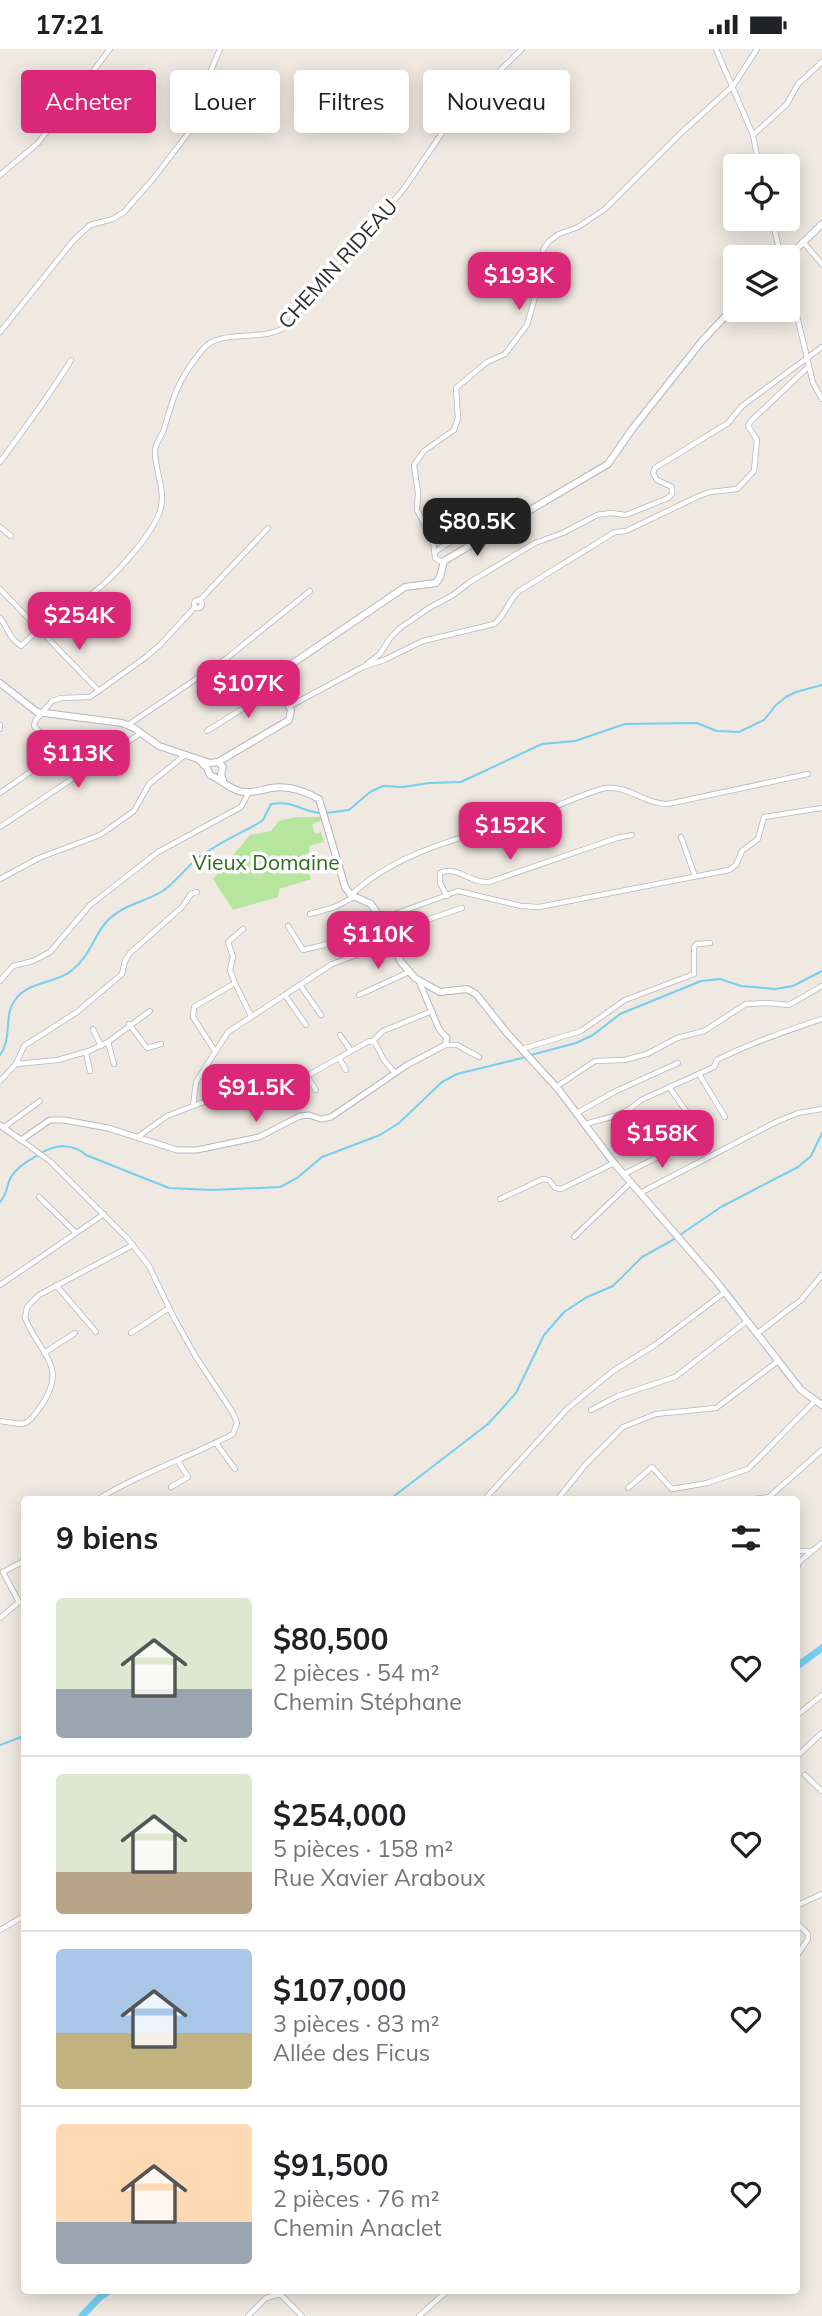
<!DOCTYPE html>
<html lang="fr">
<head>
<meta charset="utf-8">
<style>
  :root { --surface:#fff; --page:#f6f6f6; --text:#202124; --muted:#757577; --line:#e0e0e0; --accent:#db2777 }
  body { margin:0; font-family:Mulish,sans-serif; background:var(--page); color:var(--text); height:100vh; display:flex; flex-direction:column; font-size:26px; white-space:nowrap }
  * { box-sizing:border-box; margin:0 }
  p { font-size:23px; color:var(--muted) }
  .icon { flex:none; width:38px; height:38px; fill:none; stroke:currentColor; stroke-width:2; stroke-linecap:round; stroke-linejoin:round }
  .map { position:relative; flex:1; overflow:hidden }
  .side { position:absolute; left:21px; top:1447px; width:779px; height:798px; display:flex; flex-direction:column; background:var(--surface); border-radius:7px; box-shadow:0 4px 18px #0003 }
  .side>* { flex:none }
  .hud { position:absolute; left:21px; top:21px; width:780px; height:63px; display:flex; gap:14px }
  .buttons { position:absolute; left:723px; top:105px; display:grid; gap:14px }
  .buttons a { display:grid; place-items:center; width:77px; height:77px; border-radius:7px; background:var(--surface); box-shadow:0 4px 18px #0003; font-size:35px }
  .price { position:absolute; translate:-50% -60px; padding:0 16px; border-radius:14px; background:var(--accent); color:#fff; font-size:23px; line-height:46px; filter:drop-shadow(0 2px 4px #0008) }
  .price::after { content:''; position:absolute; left:50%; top:42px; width:21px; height:16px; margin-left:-10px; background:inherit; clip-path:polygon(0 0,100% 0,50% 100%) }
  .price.on { background:#222; color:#fff }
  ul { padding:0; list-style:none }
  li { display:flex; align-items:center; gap:21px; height:175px; padding:0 35px }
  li+li { border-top:2px solid var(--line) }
  li span { display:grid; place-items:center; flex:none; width:196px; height:140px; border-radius:7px; color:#555 }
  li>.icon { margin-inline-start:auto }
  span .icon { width:84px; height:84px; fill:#fffc; stroke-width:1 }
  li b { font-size:30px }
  h2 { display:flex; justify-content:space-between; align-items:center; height:84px; padding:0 35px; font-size:30px }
  .pill { padding:0 24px; border-radius:7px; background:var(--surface); box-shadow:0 4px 18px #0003; font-size:24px; line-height:63px }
  .pill.on { background:var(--accent); color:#fff }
  .status { display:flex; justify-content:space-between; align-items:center; height:49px; padding:0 35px; background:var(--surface); direction:ltr }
  .status svg { height:19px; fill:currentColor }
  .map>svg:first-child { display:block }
  .garden { fill:#b6e59e }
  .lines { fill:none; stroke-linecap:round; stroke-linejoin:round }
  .stream { stroke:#75cff0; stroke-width:2 }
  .river { stroke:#75cff0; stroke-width:7 }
  .minor-casing { stroke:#b4b7c1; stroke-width:6 }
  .tertiary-casing { stroke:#b4b7c1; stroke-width:7 }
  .secondary-casing { stroke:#b4b7c1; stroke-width:8 }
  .minor { stroke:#fff; stroke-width:4.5 }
  .tertiary { stroke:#fff; stroke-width:5 }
  .secondary { stroke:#fff; stroke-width:6 }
  .labels { text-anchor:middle; stroke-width:7; stroke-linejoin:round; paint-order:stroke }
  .street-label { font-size:21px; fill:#2e2e2e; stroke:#fff }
  .park-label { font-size:21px; fill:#2c6e1b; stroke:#fff }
</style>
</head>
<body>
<div class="status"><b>17:21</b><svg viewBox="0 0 49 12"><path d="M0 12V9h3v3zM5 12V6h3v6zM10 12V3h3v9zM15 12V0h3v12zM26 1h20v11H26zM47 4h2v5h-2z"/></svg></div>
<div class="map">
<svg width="822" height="2267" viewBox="0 0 822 2267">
  <rect width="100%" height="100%" fill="#efe9e1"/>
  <polygon class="garden" points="295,768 320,768 321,772 312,775 315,785 321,783 324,793 309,797 310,803 303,807 311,830 279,840 278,848 233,861 213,830 250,786 271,782 279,772"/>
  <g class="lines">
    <g class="stream">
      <polyline points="326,764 349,761 370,743 383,737 403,738 429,734 461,733 542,695 575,692 625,675 697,674 717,682 739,683 764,671 776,656 786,648 796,643 822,636"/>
      <path d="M 0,1006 C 13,988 3,967 15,951 C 28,932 55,935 71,922 C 92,906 94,884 109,870 C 124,856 144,853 161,843 C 175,835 184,820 197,810 C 214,796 237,786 257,775 L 263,771 L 271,755 C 293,751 300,762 320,764"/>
      <polyline points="531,1006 576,994 593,986 620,965 701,932 720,930 741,937 775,940 793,937 822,922"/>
      <path d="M 43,1103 C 57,1095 74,1095 86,1106 L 169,1139 L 212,1141 L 280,1138 L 297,1129 L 322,1108 L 380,1086 L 399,1074 L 442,1033 L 457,1025 L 526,1008"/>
      <path d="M 0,1153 C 8,1144 6,1137 11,1128 C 17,1118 28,1112 38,1106"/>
      <polyline points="389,1451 488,1375 516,1344 544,1286 564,1263 587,1248 613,1237 642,1208 671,1192 721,1158 798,1118 811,1107 822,1084"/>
      <polyline points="0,1696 24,1687"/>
    </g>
    <g class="river">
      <polyline points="796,1618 822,1599"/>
      <polyline points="82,2267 99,2249 109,2242"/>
    </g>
    <g class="minor-casing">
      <g id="minor">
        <polyline points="716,0 753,86 759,117"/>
        <polyline points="753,86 787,55 798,35 822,13"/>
        <polyline points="0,126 38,94 110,0"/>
        <polyline points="772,170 781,208"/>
        <polyline points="803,193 822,215"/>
        <polyline points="788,229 813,334 822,350"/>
        <polyline points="0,283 73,192 90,176 113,170 124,163 153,130 220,43 221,39 211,21 220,0"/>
        <path d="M 0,413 C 25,379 50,346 71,311"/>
        <polyline points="0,478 11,487"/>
        <polyline points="436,502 517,451"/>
        <polyline points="443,514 435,509 433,491 417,461 418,444 414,416 424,402 454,381 458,369 456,339 487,313 505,305 527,276 539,234 543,201 548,193 559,185 578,178 605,160 681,84 733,37 757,0"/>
        <polyline points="0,540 99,642"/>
        <circle cx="198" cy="555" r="4"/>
        <polyline points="199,552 268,479"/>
        <path d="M 0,569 C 10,581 6,586 21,597 C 32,587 44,574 57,566 C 69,559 81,552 93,544 C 113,529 153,485 160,462 C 166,441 156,425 155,404 C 154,395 161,389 164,380 C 174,345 179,329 203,300 C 222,278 264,295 288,276 L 329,225 L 403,141 L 455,65 L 522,0"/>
        <polyline points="367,615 380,605 390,589 400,579 429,559 453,546 470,533 535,494 563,484 597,466 611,464 626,466 668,449 672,445 672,438 657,431 653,424 655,419 728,374 742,357 822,298"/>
        <path d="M 290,657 L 363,618 L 384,611 L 423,592 L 494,575 C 505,567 508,552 519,542 L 615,483 L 626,482 L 699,447 L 710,443 L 737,440 L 754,422 L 757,391 L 748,377 L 751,372 L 809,317"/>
        <polyline points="0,676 0,680"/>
        <polyline points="128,676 227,609 310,542"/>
        <polyline points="207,682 276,639"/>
        <polyline points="0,744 56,705 54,698 34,677 35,672 52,652 61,649 90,648 146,608 160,596 195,558"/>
        <polyline points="0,778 141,684"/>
        <polyline points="681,788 695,827"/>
        <polyline points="0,830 39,809 100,786 134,762 149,735 185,706"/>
        <path d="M 351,846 C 400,800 468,788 530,767 C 555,759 579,746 605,739 C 627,736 645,755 668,755 L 808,725"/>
        <path d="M 447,847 L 440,834 L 440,824 C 457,816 471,835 489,833 L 617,789 L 632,786"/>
        <polyline points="310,865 335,858 354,848"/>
        <polyline points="381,870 458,842 521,857 539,858 729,821 736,816 742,802 758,790 764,768 822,759"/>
        <polyline points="288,877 303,901 332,894 347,880 363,869 381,872"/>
        <polyline points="243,880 228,893 233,908 230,921 235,934 251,967"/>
        <polyline points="388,884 462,859"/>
        <polyline points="0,932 13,917 33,912 50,903 90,856 158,803 241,758 249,743"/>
        <polyline points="300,936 321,966"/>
        <polyline points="285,946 306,976"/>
        <polyline points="359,946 409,923"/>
        <polyline points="129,975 147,999 161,995"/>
        <polyline points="93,980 101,997"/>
        <polyline points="340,986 351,1002"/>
        <polyline points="373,992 383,982 432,962"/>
        <polyline points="108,993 114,1015"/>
        <polyline points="445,996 457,996 479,1008"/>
        <polyline points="522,1000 581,982 625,951 694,925 694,898 697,895 710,894"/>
        <polyline points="215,1002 193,968 194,958 235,934"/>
        <polyline points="86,1004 90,1022"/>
        <polyline points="339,1009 346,1021"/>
        <polyline points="16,1015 58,1011 89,1002 108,993 150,962"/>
        <polyline points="295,1019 302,1030"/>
        <polyline points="699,1025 725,1068"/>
        <polyline points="307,1027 316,1041"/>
        <polyline points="277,1030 283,1040"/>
        <polyline points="0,1032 16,1015 24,997 77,963 122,925 125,912 130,904 182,858 191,845 197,843"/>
        <polyline points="556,1038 595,1012 624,1011 647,1005 677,989 704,982 746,955 768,954 789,956 822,937"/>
        <polyline points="669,1038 691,1069"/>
        <polyline points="280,1042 285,1056"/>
        <polyline points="193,1057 196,1033 228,983 332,915 392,893"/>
        <polyline points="577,1064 614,1043 678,1014"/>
        <path d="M 585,1075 L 615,1067 L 630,1060 L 641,1051 L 714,1018 L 717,1011 C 751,994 786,982 822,970"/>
        <polyline points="3,1079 40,1052"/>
        <path d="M 139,1087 L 167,1067 L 230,1043 C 248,1038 263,1049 280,1042 L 369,992 L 375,994 L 384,1011 L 395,1024"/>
        <path d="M 21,1091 L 51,1113 L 127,1189 L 149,1217 L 174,1269 L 196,1308 L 233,1364 L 237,1374 L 233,1385 C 188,1409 140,1424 97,1451"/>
        <polyline points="624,1125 688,1093"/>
        <polyline points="640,1144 776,1073 798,1064 822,1060"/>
        <polyline points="39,1148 76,1184"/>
        <polyline points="500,1150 543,1130 549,1131 555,1139 561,1140 614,1114"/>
        <polyline points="574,1188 631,1133"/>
        <polyline points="0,1236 104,1165"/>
        <polyline points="56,1236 96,1283"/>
        <polyline points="131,1284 169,1259"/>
        <polyline points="758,1284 801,1251 822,1226"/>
        <polyline points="44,1304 75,1284"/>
        <polyline points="591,1361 618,1347 675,1328 747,1272"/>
        <path d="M 0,1372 C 25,1375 24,1381 41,1357 C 69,1317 40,1306 25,1269 L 27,1258 L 39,1246 L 133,1196"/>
        <polyline points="216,1394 235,1420"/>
        <polyline points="171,1438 188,1428 178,1412"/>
        <polyline points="628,1439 652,1418 672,1440 707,1434 748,1420 815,1352"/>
        <polyline points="484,1451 568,1359 613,1322 655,1296 725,1243"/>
        <polyline points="557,1451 586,1415 623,1378 656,1365 716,1359 778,1312"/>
        <polyline points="746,1451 769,1448 822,1401"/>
        <polyline points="796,1502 811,1502"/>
        <polyline points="796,1522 799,1513 822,1494"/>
        <polyline points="0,1569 19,1553 3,1523 24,1512"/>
        <polyline points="796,1667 822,1646"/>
        <polyline points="796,1708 822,1684"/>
        <polyline points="805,1726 822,1742"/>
        <polyline points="796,1857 822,1845"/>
        <polyline points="796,1873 808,1885 808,1890 796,1908"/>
        <polyline points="0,1881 24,1867"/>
        <polyline points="248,2267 266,2249 280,2245 302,2267"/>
        <polyline points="419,2267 447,2242"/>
      </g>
    </g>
    <g class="tertiary-casing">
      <polyline id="tertiary" points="0,1076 21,1091 50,1071 64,1071 108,1079 177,1101 197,1101 259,1088 300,1067 309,1066 321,1070 331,1068 407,1016 445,996 447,989 439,980 419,932"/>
    </g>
    <g class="secondary-casing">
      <g id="secondary">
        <polyline points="788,208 822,175"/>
        <polyline points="0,634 37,663 122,674 134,679 159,697 210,714 218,713 223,718 221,725 223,731"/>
        <path d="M 199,711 L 207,719 L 210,726 C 221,730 231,742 244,743 C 253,744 262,741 271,739 C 288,736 305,742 319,750 L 345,838 L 351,846 L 371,855 L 381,870 L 401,913 L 415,929 L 440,943 L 467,940 L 476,945 L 507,984 L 559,1041 L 614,1114 L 716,1232 L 801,1341 L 822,1356"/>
        <path d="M 218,713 L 289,671 L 291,661 C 285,649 271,639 277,625 L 405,538 L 436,534 L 440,528 L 444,512 L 608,415 L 633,379 L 702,292 L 735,257"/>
      </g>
    </g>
    <use href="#minor" class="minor"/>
    <use href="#tertiary" class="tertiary"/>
    <use href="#secondary" class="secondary"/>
  </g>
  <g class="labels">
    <g class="street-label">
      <text transform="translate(338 215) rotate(-48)" y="7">CHEMIN RIDEAU</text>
    </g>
    <g class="park-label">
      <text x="266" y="821">Vieux Domaine</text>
    </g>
  </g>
</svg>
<div class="buttons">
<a><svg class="icon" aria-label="locate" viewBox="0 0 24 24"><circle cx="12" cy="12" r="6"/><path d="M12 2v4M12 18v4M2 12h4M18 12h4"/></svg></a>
<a><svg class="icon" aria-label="layers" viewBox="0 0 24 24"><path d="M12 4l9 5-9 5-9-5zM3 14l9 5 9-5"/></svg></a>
</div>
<b class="price" style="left:519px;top:263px">$193K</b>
<b class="price on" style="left:477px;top:509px">$80.5K</b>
<b class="price" style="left:79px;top:603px">$254K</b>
<b class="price" style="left:248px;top:671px">$107K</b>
<b class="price" style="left:78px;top:741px">$113K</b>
<b class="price" style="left:510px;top:813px">$152K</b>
<b class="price" style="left:378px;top:922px">$110K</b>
<b class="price" style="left:256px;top:1075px">$91.5K</b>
<b class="price" style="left:662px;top:1121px">$158K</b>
<div class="hud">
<a class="pill on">Acheter</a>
<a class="pill">Louer</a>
<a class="pill">Filtres</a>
<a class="pill">Nouveau</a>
</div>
<section class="side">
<h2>9 biens<svg class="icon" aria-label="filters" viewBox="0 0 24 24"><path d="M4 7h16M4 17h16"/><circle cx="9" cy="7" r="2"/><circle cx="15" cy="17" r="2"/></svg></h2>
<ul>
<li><span style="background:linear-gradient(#dfe7d0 65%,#9aa5b1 0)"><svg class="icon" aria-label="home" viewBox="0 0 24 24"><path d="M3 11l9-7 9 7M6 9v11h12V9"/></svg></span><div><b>$80,500</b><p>2 pièces · 54 m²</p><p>Chemin Stéphane</p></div><svg class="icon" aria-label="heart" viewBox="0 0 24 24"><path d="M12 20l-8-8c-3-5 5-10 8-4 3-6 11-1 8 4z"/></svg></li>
<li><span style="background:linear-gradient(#dfe7d0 70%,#b9a48a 0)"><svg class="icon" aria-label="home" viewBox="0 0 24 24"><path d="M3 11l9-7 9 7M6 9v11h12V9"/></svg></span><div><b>$254,000</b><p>5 pièces · 158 m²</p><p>Rue Xavier Araboux</p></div><svg class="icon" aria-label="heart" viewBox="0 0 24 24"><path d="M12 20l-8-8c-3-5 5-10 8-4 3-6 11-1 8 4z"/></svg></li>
<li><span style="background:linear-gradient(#a9c7e8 60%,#c2b280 0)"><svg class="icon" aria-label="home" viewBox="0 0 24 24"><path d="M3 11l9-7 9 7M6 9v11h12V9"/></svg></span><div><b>$107,000</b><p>3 pièces · 83 m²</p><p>Allée des Ficus</p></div><svg class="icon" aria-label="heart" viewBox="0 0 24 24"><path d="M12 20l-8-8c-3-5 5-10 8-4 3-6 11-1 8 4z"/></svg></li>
<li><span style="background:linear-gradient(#ffd9b3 70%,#9aa5b1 0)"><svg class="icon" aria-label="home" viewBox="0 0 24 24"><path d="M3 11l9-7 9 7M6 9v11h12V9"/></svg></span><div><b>$91,500</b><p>2 pièces · 76 m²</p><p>Chemin Anaclet</p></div><svg class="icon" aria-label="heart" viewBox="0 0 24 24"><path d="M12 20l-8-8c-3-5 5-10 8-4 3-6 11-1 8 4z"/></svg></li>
</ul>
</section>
</div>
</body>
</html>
